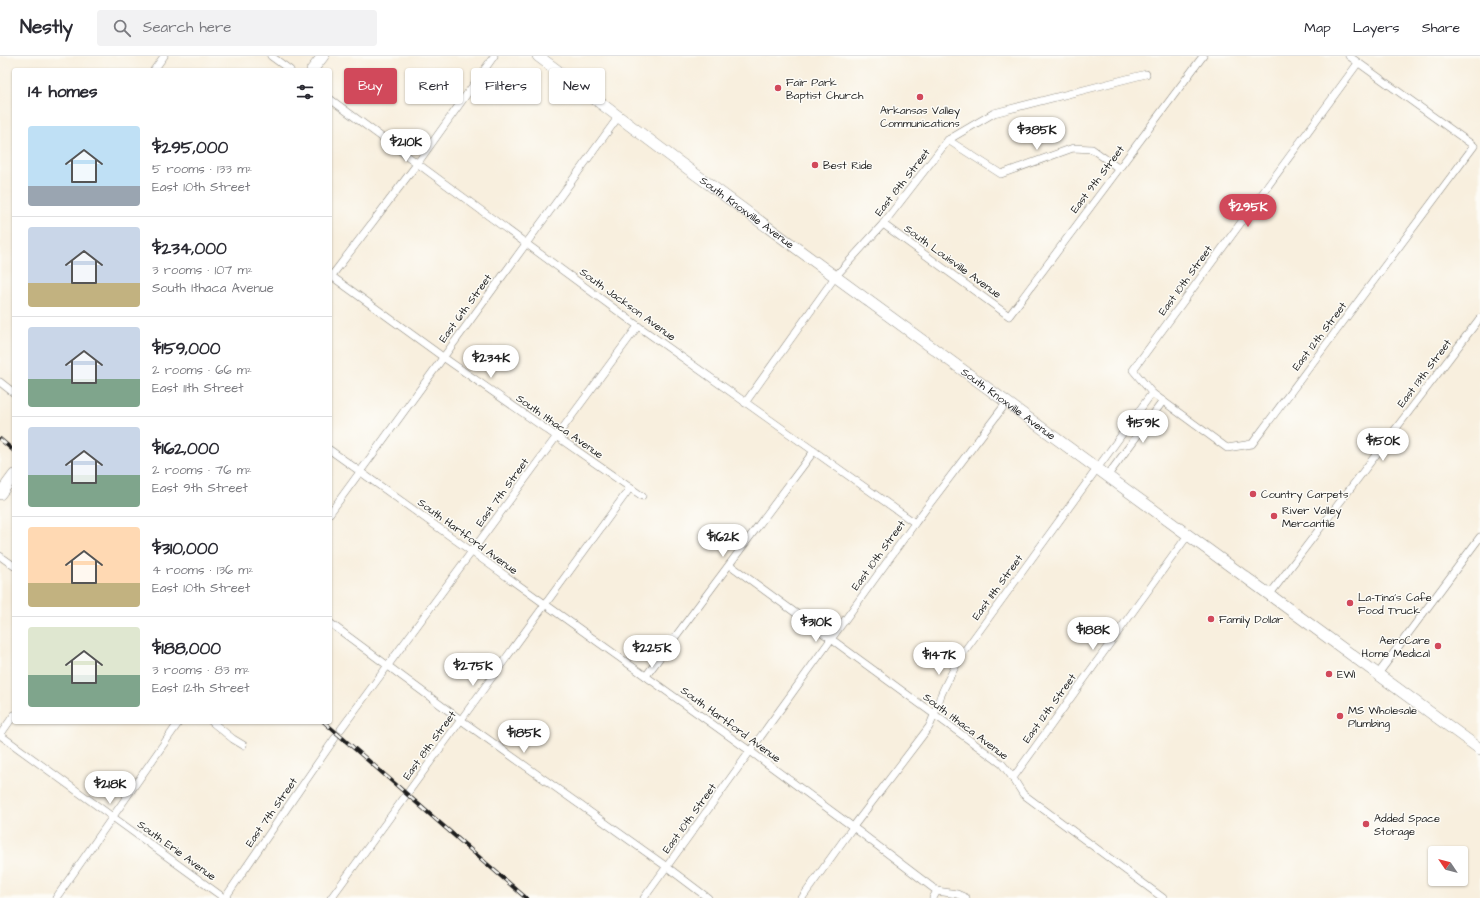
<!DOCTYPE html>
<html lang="en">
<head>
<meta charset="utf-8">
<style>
  :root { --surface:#fff; --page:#f2f2f3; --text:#2b2b33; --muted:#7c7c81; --line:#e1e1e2; --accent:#d1495b }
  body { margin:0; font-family:"Architects Daughter",sans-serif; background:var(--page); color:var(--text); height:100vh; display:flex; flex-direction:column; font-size:15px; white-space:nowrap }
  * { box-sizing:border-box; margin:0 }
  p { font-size:13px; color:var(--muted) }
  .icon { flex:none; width:22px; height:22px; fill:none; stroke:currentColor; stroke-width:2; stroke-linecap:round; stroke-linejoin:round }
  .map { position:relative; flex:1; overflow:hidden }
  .panel { position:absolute; left:12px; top:12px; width:320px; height:656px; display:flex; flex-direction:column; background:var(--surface); border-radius:4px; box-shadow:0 1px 3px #0004 }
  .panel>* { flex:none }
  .hud { position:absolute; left:344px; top:12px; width:380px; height:36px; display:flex; gap:8px }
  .needle { width:26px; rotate:305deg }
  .buttons { position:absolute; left:1428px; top:790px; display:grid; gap:8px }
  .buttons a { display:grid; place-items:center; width:40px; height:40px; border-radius:4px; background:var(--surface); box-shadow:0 1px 3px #0004; font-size:20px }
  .price { position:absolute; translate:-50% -34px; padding:0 9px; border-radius:14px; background:#fff; color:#222; font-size:13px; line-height:26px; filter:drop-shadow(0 1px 2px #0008) }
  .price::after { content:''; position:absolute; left:50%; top:24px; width:12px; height:9px; margin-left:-6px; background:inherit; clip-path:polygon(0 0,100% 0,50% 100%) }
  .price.current { background:var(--accent); color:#fff }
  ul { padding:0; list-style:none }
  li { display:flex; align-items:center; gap:12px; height:100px; padding:0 16px }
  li+li { border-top:1px solid var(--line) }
  li span { display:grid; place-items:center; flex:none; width:112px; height:80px; border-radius:4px; color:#555 }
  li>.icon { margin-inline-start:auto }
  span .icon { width:48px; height:48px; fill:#fffc; stroke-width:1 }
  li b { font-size:17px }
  h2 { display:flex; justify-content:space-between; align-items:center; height:48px; padding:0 16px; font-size:17px }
  .pill { padding:0 14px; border-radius:4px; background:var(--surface); box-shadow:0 1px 3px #0004; font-size:14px; line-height:36px }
  .pill.current { background:var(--accent); color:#fff }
  header { display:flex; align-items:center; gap:24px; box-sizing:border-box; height:56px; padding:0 20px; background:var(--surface); border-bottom:1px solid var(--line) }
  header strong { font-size:19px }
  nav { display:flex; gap:22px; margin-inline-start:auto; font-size:14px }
  .search { width:280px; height:36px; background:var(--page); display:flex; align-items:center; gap:10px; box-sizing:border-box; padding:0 14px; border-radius:4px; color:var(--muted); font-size:15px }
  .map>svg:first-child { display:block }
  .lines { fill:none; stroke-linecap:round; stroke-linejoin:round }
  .street-casing { stroke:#8a867d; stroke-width:8 }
  .secondary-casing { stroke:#8a867d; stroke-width:12 }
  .street { stroke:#fff; stroke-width:7 }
  .secondary { stroke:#fff; stroke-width:11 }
  .rail-casing { stroke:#1c1c1c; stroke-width:4 }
  .rail { stroke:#fdfcf7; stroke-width:2.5; stroke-dasharray:8; stroke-linecap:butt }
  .poi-dot { fill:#d1495b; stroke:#fdfcf7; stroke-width:1.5 }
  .labels { text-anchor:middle; stroke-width:3; stroke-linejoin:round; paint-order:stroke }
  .poi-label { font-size:11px; fill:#1c1c1c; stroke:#fdfcf7; text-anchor:start }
  .street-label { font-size:11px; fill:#1c1c1c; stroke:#fdfcf7 }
</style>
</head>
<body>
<header>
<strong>Nestly</strong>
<div class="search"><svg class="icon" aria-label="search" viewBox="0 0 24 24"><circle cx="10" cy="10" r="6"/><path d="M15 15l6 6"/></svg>Search here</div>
<nav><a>Map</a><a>Layers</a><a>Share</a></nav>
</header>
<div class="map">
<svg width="1480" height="842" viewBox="0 0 1480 842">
  <rect width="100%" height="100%" fill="#fdfcf7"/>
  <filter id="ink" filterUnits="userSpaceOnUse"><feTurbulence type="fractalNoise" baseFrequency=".025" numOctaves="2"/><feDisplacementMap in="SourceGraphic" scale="8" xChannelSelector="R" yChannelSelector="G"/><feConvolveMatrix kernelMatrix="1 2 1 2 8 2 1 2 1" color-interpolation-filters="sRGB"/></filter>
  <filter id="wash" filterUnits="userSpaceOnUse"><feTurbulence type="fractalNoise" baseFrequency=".012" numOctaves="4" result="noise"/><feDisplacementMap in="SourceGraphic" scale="16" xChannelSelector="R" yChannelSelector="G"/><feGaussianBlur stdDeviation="0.9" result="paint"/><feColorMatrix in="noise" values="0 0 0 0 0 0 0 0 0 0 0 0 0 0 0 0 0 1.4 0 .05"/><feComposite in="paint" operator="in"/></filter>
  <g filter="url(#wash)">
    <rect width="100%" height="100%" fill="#f8efde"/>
  </g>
  <g filter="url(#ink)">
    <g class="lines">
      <g class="street-casing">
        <g id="street">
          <polyline points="271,0 290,14"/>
          <polyline points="1349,0 1474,90 1252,388 1227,392 1152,337 1133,314 1358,7"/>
          <polyline points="154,14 164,0"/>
          <polyline points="330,43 638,270 915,467"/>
          <polyline points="948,84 1001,118 1073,92 1092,93 1118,112"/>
          <polyline points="883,168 1009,260 1203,0"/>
          <polyline points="330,219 443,301 642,440"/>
          <polyline points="330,222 417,108 494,0"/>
          <polyline points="0,326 14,337"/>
          <polyline points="745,347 835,221 883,168 948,84 994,57 1146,18"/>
          <polyline points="330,394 750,695 853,771 937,835 957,838 966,842"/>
          <polyline points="1108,419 1163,345"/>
          <polyline points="330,457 619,60"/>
          <polyline points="0,500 14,510"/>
          <polyline points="730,509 1002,708 1013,722 1023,738 1163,842"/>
          <polyline points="1270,538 1480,262"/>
          <polyline points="330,567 461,664 667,811 708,842"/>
          <polyline points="1378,618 1480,481"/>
          <polyline points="646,620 814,395"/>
          <polyline points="212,666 233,683 243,689"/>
          <polyline points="341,673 638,270"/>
          <polyline points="0,679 224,842"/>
          <polyline points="0,679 14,659"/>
          <polyline points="1013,722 1188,479"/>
          <polyline points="56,842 179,666"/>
          <polyline points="225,842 335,682"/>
          <polyline points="331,842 630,432"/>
          <polyline points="644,842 915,467 1007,346"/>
          <path d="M 802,842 L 853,771 L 929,671 C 934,661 937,650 941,639 C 947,624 955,611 963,597 L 1152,337"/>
          <polyline points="933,842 937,835"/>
        </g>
      </g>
      <g class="secondary-casing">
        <g id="secondary">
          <path id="s1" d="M 538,0 L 672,101 L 1480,693"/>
          <polyline points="312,14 323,0"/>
          <polyline points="0,438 14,419"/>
        </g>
      </g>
      <use href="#street" class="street"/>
      <use href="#secondary" class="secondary"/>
      <g class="rail-casing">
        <g id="rail">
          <polyline points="0,383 14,395"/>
          <polyline points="324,666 526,842"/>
        </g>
      </g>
      <use href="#rail" class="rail"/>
    </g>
  </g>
  <g class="poi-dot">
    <circle cx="778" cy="32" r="4"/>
    <circle cx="920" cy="41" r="4"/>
    <circle cx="815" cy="109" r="4"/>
    <circle cx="1253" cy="438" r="4"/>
    <circle cx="1274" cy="460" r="4"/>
    <circle cx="1350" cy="547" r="4"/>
    <circle cx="1211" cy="563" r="4"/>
    <circle cx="1438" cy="590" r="4"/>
    <circle cx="1329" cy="618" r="4"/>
    <circle cx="1340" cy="660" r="4"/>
    <circle cx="1366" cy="768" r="4"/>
  </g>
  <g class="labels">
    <g class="poi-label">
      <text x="786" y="30">Fair Park<tspan x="786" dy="13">Baptist Church</tspan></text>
      <text x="920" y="58" text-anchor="middle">Arkansas Valley<tspan x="920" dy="13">Communications</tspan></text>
      <text x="823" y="113">Best Ride</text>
      <text x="1261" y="442">Country Carpets</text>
      <text x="1282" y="458">River Valley<tspan x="1282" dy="13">Mercantile</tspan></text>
      <text x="1358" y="545">La-Tina's Cafe<tspan x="1358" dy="13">Food Truck</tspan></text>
      <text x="1219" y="567">Family Dollar</text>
      <text x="1430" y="588" text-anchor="end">AeroCare<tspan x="1430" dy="13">Home Medical</tspan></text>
      <text x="1337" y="622">EWI</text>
      <text x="1348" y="658">MS Wholesale<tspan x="1348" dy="13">Plumbing</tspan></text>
      <text x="1374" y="766">Added Space<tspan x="1374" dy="13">Storage</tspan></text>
    </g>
    <g class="street-label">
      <text transform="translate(1097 123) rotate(-53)" y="4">East 9th Street</text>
      <text transform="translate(902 126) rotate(-52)" y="4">East 8th Street</text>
      <text dy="4" stroke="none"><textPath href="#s1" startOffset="261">South Knoxville Avenue</textPath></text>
      <text transform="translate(953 205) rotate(36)" y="4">South Louisville Avenue</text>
      <text transform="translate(1185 224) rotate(-54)" y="4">East 10th Street</text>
      <text transform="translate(628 248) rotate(36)" y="4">South Jackson Avenue</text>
      <text transform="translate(465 252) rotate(-54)" y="4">East 6th Street</text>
      <text transform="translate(1319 280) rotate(-53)" y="4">East 12th Street</text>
      <text transform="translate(1424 317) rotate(-53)" y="4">East 13th Street</text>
      <text dy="4" stroke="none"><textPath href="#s1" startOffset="585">South Knoxville Avenue</textPath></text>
      <text transform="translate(560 370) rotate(35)" y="4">South Ithaca Avenue</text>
      <text transform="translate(502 436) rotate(-54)" y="4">East 7th Street</text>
      <text transform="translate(468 480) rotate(36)" y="4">South Hartford Avenue</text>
      <text transform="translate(878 499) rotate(-54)" y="4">East 10th Street</text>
      <text transform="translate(997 531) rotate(-54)" y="4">East 11th Street</text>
      <text transform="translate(1049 652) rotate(-54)" y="4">East 12th Street</text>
      <text transform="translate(731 668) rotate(36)" y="4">South Hartford Avenue</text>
      <text transform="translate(966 670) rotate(37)" y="4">South Ithaca Avenue</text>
      <text transform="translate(429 689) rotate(-54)" y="4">East 8th Street</text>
      <text transform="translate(271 756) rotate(-55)" y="4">East 7th Street</text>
      <text transform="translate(689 762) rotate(-54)" y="4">East 10th Street</text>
      <text transform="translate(177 794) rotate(36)" y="4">South Erie Avenue</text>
    </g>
  </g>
</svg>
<div class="buttons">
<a><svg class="needle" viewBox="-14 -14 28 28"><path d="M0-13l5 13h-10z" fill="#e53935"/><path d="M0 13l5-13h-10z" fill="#7c7c81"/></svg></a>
</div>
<b class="price" style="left:1037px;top:95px">$385K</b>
<b class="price" style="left:406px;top:107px">$210K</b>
<b class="price current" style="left:1248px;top:172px">$295K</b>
<b class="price" style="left:491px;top:323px">$234K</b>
<b class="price" style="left:1143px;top:388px">$159K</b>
<b class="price" style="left:1383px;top:406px">$150K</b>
<b class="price" style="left:723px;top:502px">$162K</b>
<b class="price" style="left:816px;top:587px">$310K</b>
<b class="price" style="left:1093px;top:595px">$188K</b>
<b class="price" style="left:652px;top:613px">$225K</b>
<b class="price" style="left:939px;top:620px">$147K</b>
<b class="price" style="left:473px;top:631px">$275K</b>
<b class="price" style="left:524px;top:698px">$185K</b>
<b class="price" style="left:110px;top:749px">$218K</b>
<div class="hud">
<a class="pill current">Buy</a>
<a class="pill">Rent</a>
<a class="pill">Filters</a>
<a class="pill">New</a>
</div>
<section class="panel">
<h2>14 homes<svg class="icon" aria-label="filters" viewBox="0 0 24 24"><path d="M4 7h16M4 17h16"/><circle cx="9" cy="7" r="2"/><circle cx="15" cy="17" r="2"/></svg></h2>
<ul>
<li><span style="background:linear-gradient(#bfe0f5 75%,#9aa5b1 0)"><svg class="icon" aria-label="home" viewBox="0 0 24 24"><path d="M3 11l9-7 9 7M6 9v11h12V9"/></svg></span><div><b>$295,000</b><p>5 rooms · 133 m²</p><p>East 10th Street</p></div></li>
<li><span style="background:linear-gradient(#c9d6e8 70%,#c2b280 0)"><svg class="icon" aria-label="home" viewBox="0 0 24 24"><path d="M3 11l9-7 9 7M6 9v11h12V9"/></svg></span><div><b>$234,000</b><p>3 rooms · 107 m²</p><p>South Ithaca Avenue</p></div></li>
<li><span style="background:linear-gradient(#c9d6e8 65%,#7fa58c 0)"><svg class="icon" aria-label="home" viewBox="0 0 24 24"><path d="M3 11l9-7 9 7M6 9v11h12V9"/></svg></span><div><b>$159,000</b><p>2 rooms · 66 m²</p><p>East 11th Street</p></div></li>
<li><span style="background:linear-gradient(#c9d6e8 60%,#7fa58c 0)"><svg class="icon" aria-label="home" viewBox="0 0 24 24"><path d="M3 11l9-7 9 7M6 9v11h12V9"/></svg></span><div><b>$162,000</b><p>2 rooms · 76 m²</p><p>East 9th Street</p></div></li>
<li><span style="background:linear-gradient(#ffd9b3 70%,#c2b280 0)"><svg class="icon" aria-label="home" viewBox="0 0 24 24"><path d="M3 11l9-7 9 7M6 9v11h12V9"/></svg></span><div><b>$310,000</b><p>4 rooms · 136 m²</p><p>East 10th Street</p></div></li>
<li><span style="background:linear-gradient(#dfe7d0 60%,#7fa58c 0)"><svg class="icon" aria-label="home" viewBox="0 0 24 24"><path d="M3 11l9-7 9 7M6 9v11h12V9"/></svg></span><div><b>$188,000</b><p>3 rooms · 83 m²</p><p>East 12th Street</p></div></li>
</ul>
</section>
</div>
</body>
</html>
